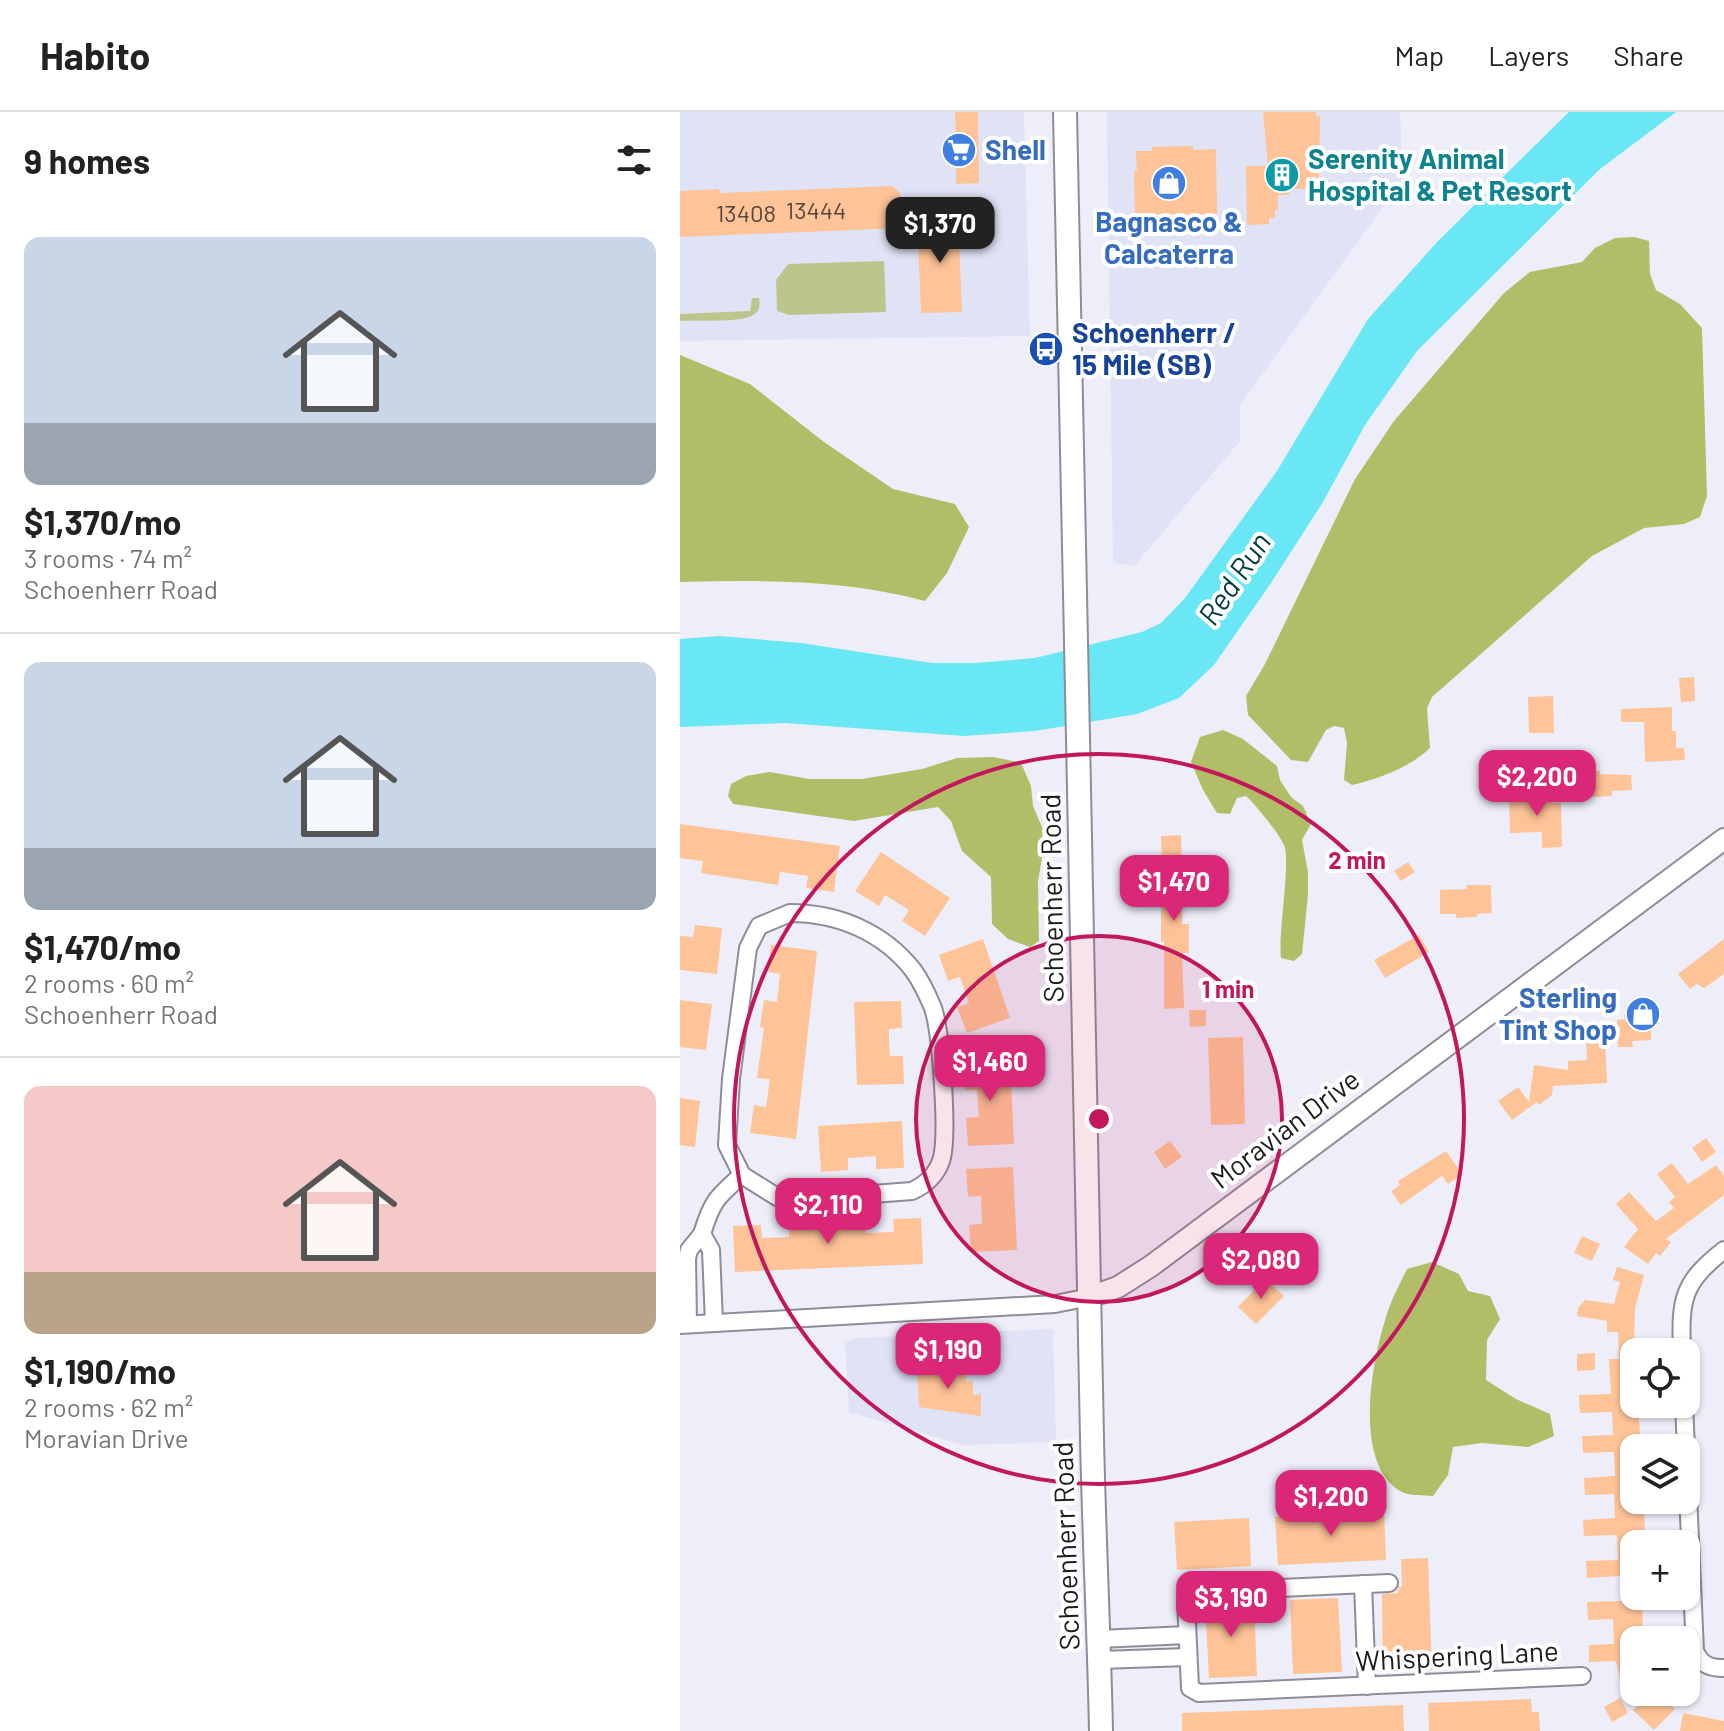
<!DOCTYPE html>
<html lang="en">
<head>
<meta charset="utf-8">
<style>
  :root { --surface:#fff; --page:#f2f2f2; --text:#222; --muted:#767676; --line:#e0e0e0; --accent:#db2777 }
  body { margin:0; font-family:Barlow,sans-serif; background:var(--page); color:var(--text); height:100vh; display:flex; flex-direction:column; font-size:30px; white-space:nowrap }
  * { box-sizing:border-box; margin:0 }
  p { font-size:26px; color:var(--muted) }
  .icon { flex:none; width:44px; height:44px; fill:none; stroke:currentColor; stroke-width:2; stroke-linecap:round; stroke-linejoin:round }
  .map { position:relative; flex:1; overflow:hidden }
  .drawer { display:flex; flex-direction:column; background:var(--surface); width:680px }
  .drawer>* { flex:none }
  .fabs { position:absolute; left:940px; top:1226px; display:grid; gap:16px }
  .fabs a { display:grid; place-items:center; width:80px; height:80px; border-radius:16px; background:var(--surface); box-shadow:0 2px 6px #0004; font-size:40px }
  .price { position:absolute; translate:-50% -68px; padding:0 18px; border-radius:16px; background:var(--accent); color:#fff; font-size:26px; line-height:52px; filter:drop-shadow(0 2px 4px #0008) }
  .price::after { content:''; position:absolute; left:50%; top:48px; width:24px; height:18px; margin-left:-12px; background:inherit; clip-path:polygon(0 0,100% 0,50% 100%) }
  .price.selected { background:#222; color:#fff }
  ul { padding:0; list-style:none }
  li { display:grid; align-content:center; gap:16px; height:424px; padding:0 24px }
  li+li { border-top:2px solid var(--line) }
  li span { display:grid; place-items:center; height:248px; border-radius:16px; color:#555 }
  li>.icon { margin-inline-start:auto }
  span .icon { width:144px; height:144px; fill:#fffc; stroke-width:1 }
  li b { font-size:34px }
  h2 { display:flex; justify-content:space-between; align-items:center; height:96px; padding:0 24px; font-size:34px }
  header { display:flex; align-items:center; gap:48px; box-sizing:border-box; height:112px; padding:0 40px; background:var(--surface); border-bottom:2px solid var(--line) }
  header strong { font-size:38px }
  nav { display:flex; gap:44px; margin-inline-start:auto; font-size:28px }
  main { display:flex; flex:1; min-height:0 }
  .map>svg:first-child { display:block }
  .built { fill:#e0e3f6 }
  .green { fill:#bcc58c }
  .forest { fill:#b2be67 }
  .water { fill:#6ae7f4 }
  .building { fill:#fec397 }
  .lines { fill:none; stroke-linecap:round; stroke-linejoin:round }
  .minor-casing { stroke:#8c8d98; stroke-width:20 }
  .tertiary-casing { stroke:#8c8d98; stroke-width:24 }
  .secondary-casing { stroke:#8c8d98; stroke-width:26 }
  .minor { stroke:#fff; stroke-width:16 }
  .tertiary { stroke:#fff; stroke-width:20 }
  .secondary { stroke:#fff; stroke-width:22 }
  .ring { fill:none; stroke:#c2185b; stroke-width:4 }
  .labels { text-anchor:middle; stroke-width:8; stroke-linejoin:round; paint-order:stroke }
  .number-label { font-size:24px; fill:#55463e }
  .shop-label { font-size:28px; font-weight:bold; fill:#366cbe; stroke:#fff; text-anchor:start }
  .culture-label { font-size:28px; font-weight:bold; fill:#0d838f; stroke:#fff; text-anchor:start }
  .transit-label { font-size:28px; font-weight:bold; fill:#164399; stroke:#fff; text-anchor:start }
  .street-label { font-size:28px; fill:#1d1d21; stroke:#fff }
  .water-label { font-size:30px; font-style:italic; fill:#003e43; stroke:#fff }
  .centre { fill:#c2185b; stroke:#fff; stroke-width:4 }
  .ring-label { font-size:24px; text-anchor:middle; font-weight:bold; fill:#c2185b; stroke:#fff; stroke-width:8; stroke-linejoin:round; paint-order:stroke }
</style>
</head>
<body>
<header>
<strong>Habito</strong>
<nav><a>Map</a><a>Layers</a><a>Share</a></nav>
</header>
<main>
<section class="drawer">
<h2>9 homes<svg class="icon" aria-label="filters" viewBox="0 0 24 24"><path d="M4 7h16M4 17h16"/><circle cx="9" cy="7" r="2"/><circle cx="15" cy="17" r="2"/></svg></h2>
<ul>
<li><span style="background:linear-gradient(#c9d6e8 75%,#9aa5b1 0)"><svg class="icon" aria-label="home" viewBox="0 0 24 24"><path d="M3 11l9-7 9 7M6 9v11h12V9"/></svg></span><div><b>$1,370/mo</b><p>3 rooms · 74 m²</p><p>Schoenherr Road</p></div></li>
<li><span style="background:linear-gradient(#c9d6e8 75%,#9aa5b1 0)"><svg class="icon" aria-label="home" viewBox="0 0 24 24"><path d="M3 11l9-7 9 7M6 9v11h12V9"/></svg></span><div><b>$1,470/mo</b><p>2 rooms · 60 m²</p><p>Schoenherr Road</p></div></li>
<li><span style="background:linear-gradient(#f6c9c9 75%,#b9a48a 0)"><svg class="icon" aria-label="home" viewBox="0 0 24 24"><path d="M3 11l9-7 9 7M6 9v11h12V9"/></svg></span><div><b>$1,190/mo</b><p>2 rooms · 62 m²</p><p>Moravian Drive</p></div></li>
</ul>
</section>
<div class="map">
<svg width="1044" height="1619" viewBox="0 0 1044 1619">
  <rect width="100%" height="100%" fill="#edeefa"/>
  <g class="built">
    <polygon points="0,0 344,0 350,224 0,229"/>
    <polygon points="427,0 720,0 723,67 560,293 560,329 454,454 433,451"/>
    <polygon points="373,1217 376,1330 283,1333 169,1300 165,1230 176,1226"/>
  </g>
  <g class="green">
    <polygon points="204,149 206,200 109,203 97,199 96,168 108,152"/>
    <path d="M 72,186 L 79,186 C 80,193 80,199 73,203 C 61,211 16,208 0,209 L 0,202 L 70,199 Z"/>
  </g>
  <g class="forest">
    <path d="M 954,125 L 969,129 L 970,162 L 976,178 L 1000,192 L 1022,216 L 1027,384 L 1020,405 L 1004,412 L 964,416 L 912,444 L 752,585 L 747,596 L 750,636 C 730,655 699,667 672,673 L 664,668 L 667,631 L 664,616 L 654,614 L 646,618 L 628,650 L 611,648 L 568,603 L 566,584 L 585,552 L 675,367 L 714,309 L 824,181 L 850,160 L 902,150 L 915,136 L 935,126 Z"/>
    <path d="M 0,243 L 70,272 L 144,330 L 213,377 L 275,392 L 289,415 L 267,461 L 245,489 C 165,467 82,468 0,470 Z"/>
    <path d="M 543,618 L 563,627 L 597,654 L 600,668 L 611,685 L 623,694 L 631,712 L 622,728 L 628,760 L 628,783 L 622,842 L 614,849 L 601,846 C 598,820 611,749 604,733 C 600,723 575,692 566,684 L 557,686 L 550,702 L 537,701 L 523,678 L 511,650 L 520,625 Z"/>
    <polygon points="314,645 341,651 351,674 353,694 362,715 363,739 358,770 359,829 350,835 328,827 312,812 311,765 282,739 271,709 258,695 174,709 53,692 48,684 51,672 66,664 90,660 129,667 182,667 242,657 277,646"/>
    <path d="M 752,1150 L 779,1162 L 788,1179 L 810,1184 L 820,1207 L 807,1228 L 806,1268 L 836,1287 L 870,1302 L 874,1324 L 848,1335 L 802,1331 L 773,1335 L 768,1363 L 753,1384 C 744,1383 730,1384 722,1380 C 670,1352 693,1241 709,1196 C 714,1182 721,1170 727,1157 Z"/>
  </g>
  <polygon class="water" points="889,0 996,0 920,57 737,239 685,313 643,390 591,471 534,553 499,586 457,602 355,619 284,624 105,611 0,615 0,527 39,524 121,531 252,551 295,551 355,546 462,520 481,511 505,486 597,359 688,207 758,129"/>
  <g class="building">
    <polygon points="275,0 298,0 299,71 276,72 276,47 264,47 264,30 276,30"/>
    <polygon points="583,0 636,0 636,5 640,4 639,77 609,77 609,83 598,83 598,98 595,98 595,106 589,106 589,112 567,113 566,54 588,54"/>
    <polygon points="513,34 513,38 536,37 537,102 514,103 514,107 455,108 454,59 457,59 456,39 472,39 472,35"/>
    <polygon points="212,74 220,81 221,116 0,125 0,79 39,77 40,81"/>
    <polygon points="278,104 282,200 241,201 237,106"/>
    <polygon points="1014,565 1015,589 1001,590 999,566"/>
    <polygon points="873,584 874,621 849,621 848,585"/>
    <polygon points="992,595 992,619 996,619 996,636 1004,636 1005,648 965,650 964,610 941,610 941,597"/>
    <polygon points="920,659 920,662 951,663 952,678 932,679 932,684 897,686 896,660"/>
    <polygon points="872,683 872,691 881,691 882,735 862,736 862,720 830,721 829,684"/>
    <polygon points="0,712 160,734 154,780 126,776 128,764 100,760 98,773 21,761 23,749 0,746"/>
    <polygon points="501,723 502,761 507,761 507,776 502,776 502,812 509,812 509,841 502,841 504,896 484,897 484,830 481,830 481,793 489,793 488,758 482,758 481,724"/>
    <polygon points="201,740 270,786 245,824 222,809 229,798 205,783 199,794 175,779"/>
    <polygon points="728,750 735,760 721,769 714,759"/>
    <polygon points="786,773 811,773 812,801 797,802 797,805 776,806 776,802 760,802 760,778 787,777"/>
    <polygon points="15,813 42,816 37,862 0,858 0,824 13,825"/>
    <polygon points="739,823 749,840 705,866 694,848"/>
    <polygon points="303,827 330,906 287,921 277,895 289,891 280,865 268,869 259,843"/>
    <polygon points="1044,827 1044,862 1024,876 1017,872 1010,877 998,862"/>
    <polygon points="91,833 137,839 116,1027 70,1021 74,993 86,995 90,967 77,966 84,916 80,915 84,888 97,890 100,862 88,860"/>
    <polygon points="0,888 32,892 26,938 0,935"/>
    <polygon points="221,889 222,916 209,917 209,930 210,944 223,944 224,972 177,973 174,890"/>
    <polygon points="972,892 971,928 952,929 953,935 938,935 937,908 945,907 944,903 955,902 955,893"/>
    <polygon points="509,898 526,898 526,914 510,915"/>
    <polygon points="563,925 565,1012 531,1013 528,926"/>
    <polygon points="925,930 927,971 873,974 872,983 859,993 857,990 832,1008 818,989 838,975 849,990 854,953 888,958 888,949 907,948 906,931"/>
    <polygon points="330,948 334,1032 288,1034 286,1006 299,1005 297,978 285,978 283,951"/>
    <polygon points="0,986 20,989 15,1035 0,1033"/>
    <polygon points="222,1009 224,1056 196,1057 196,1044 183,1045 168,1046 168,1058 141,1060 138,1014"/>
    <polygon points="1026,1026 1036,1040 1022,1050 1012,1036"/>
    <polygon points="490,1029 502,1045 485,1057 474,1040"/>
    <polygon points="766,1039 782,1062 768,1072 762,1064 721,1093 711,1079 720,1073 718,1069"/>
    <polygon points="992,1051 1008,1072 1036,1053 1044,1064 1044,1083 986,1127 991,1130 980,1144 976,1141 968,1152 944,1135 958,1117 936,1092 949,1080 976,1109 994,1096 989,1090 995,1085 977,1062"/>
    <polygon points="333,1055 337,1138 291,1140 289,1113 302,1112 301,1084 288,1085 286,1057"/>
    <polygon points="241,1106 243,1152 55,1160 53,1114 81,1113 82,1126 109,1125 109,1112 186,1108 186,1121 214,1120 213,1107"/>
    <polygon points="902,1124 920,1132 912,1149 894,1141"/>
    <polygon points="937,1155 964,1163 955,1196 954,1235 954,1292 958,1292 961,1336 954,1336 954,1388 964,1388 965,1432 954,1432 954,1484 962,1484 963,1525 954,1526 954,1571 942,1574 936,1549 909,1550 909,1533 934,1532 933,1507 908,1508 907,1490 941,1489 940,1464 907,1466 906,1449 938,1448 937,1423 904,1424 903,1408 935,1406 934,1382 905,1383 904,1366 935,1364 934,1340 903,1341 902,1324 933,1323 932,1300 900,1301 899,1283 931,1282 929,1247 939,1247 938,1220 927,1220 927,1209 897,1204 898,1196 905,1188 934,1192 940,1170 933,1168"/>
    <polygon points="585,1167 604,1184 576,1212 558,1195"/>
    <polygon points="915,1241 915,1258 897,1259 897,1242"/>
    <polygon points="285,1255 286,1270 293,1269 293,1283 301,1282 301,1304 239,1295 237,1257"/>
    <polygon points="704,1399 706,1448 598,1453 595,1405"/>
    <polygon points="569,1406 571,1454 497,1458 494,1410"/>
    <polygon points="748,1446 752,1558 703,1560 702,1482 718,1481 719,1475 722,1475 721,1447"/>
    <polygon points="658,1486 662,1560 613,1562 610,1488"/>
    <polygon points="574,1489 577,1564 529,1566 525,1491"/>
    <polygon points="972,1580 978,1580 995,1597 974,1618 953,1598"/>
    <polygon points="940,1586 948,1601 932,1610 924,1595"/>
    <polygon points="851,1587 852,1600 859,1600 860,1619 749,1619 748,1591"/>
    <polygon points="723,1593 724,1619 502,1619 502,1601"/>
    <polygon points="1003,1601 1044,1609 1044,1619 1000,1619"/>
  </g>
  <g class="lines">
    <g class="minor-casing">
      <g id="minor">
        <path d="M 110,801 C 158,801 203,820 233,858 C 241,869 248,884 253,896 C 261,920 269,1026 261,1049 C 256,1063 245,1073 232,1079 L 126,1087 L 97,1085 L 62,1063 L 47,1033 L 51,967 L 68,836 L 79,814 Z"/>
        <path d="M 22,1122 C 32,1089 37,1085 62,1063"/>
        <polyline points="8,1212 7,1146 9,1138 22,1122 31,1138 34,1211"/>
        <polyline points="0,1213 375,1192 410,1185"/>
        <path d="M 1002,1240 C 1000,1187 1002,1171 1044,1138"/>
        <path d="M 1004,1292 L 1015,1539 C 1021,1553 1030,1556 1044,1556"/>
        <polyline points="709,1471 512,1480 506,1488 510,1576 519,1581 902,1564"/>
        <polyline points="683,1472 687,1574"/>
        <polyline points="419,1527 507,1523"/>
        <polyline points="420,1548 508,1545"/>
      </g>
    </g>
    <g class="tertiary-casing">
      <polyline id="tertiary" points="410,1185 438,1175 471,1154 1044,727"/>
    </g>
    <g class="secondary-casing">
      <path id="secondary" d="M 385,0 C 392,442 406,884 412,1326 C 414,1424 419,1521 421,1619"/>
    </g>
    <use href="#minor" class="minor"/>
    <use href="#tertiary" class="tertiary"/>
    <use href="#secondary" class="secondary"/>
  </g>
  <circle cx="419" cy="1007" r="183" fill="#c2185b" fill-opacity=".12"/>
  <g class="ring">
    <circle cx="419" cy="1007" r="183"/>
    <circle cx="419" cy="1007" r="365"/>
  </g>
  <defs>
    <g id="supermarket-disc" transform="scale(1.8)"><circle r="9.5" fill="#3f7fe0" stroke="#fff"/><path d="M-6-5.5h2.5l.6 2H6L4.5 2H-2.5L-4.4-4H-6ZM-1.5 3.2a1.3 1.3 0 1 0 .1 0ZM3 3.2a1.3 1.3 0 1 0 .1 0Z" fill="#fff"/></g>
    <g id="building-disc" transform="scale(1.8)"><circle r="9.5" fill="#0f9aa8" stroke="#fff"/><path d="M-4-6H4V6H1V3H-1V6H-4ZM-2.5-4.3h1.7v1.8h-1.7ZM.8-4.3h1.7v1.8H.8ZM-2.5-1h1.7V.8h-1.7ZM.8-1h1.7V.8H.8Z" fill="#fff"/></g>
    <g id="shop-disc" transform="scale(1.8)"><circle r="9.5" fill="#3f7fe0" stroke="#fff"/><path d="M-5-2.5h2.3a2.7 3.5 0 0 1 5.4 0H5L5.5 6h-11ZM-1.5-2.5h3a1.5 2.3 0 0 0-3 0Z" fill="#fff"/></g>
    <g id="bus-disc" transform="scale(1.8)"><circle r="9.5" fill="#1a4fb4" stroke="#fff"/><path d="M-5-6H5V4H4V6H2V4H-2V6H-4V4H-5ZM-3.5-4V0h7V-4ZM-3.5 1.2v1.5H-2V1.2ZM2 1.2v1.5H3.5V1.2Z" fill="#fff"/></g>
  </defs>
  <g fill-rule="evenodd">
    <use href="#supermarket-disc" x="279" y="38"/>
    <use href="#building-disc" x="602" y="63"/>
    <use href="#shop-disc" x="489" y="71"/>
    <use href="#bus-disc" x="366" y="237"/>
    <use href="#shop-disc" x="963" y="902"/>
  </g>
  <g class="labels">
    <g class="number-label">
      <text x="136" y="107">13444</text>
      <text x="66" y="110">13408</text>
    </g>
    <g class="shop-label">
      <text x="305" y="48">Shell</text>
      <text x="489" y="120" text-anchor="middle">Bagnasco &amp;<tspan x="489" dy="32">Calcaterra</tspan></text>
      <text x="937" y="896" text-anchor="end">Sterling<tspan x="937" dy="32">Tint Shop</tspan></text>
    </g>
    <g class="culture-label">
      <text x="628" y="57">Serenity Animal<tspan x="628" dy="32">Hospital &amp; Pet Resort</tspan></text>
    </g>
    <g class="transit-label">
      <text x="392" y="231">Schoenherr /<tspan x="392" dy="32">15 Mile (SB)</tspan></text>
    </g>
    <g class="street-label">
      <text transform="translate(372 786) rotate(-91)" y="10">Schoenherr Road</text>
      <text transform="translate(605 1017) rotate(-37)" y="10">Moravian Drive</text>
      <text transform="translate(386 1434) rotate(-92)" y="10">Schoenherr Road</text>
      <text transform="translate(777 1544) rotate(-3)" y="10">Whispering Lane</text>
    </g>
    <g class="water-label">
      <text transform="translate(555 467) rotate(-56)" y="10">Red Run</text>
    </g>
  </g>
  <circle cx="419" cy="1007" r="12" class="centre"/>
  <g class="ring-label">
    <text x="677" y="757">2 min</text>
    <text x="548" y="886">1 min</text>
  </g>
</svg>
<div class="fabs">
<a><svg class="icon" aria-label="locate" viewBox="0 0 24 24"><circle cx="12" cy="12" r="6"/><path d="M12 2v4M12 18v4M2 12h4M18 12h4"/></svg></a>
<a><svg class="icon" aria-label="layers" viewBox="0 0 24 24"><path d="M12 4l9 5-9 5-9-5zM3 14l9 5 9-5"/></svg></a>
<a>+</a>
<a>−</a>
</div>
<b class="price selected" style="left:260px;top:153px">$1,370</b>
<b class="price" style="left:857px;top:706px">$2,200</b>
<b class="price" style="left:494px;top:811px">$1,470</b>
<b class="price" style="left:310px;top:991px">$1,460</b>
<b class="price" style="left:148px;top:1134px">$2,110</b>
<b class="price" style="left:581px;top:1189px">$2,080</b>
<b class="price" style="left:268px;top:1279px">$1,190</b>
<b class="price" style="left:651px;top:1426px">$1,200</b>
<b class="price" style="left:551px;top:1527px">$3,190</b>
</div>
</main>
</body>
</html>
